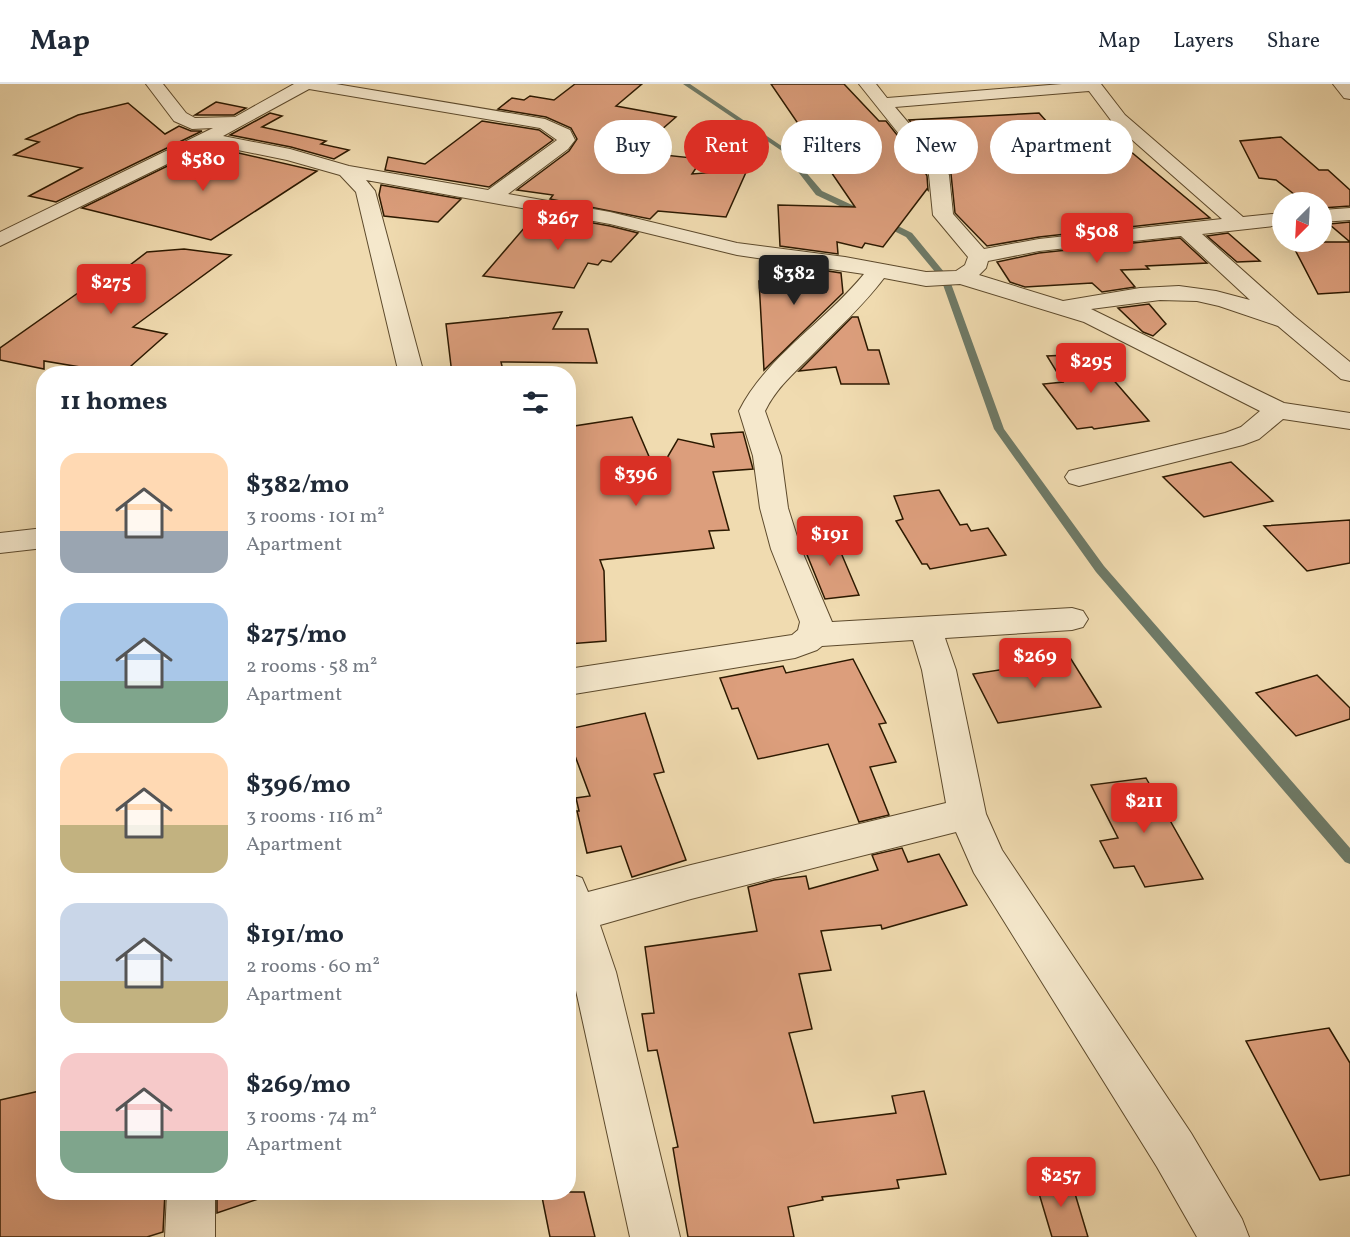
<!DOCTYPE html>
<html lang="en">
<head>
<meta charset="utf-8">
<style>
  :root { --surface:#fff; --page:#f6f6f7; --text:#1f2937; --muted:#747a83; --line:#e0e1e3; --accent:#d93025 }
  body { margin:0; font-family:Vollkorn,serif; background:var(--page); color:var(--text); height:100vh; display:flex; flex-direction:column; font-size:22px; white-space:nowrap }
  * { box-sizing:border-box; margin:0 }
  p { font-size:20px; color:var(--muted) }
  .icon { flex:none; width:33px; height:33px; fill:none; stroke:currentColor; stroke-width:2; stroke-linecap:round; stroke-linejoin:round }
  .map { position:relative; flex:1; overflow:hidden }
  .side { position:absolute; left:36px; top:282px; width:540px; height:834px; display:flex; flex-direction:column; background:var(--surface); border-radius:24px; box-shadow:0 6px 24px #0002 }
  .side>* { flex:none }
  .top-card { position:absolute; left:594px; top:36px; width:570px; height:54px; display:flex; gap:12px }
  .needle { width:39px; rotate:204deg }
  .buttons { position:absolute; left:1272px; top:108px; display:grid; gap:12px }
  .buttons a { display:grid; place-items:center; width:60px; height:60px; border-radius:50%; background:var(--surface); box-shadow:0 6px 24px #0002; font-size:30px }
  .price { position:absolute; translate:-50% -51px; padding:0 14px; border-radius:6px; background:var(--accent); color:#fff; font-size:20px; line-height:39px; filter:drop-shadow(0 2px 3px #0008) }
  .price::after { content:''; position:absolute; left:50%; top:36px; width:18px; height:14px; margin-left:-9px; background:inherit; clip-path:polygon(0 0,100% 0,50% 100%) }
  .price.active { background:#222; color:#fff }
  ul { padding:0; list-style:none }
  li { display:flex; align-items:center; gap:18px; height:150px; padding:0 24px }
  li span { display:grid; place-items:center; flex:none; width:168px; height:120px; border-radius:18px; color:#555 }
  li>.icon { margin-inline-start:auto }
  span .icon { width:72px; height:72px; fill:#fffc; stroke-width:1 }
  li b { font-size:26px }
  h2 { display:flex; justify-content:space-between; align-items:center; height:72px; padding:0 24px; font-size:26px }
  .tag { padding:0 21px; border-radius:27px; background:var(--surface); box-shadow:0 6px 24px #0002; font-size:21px; line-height:54px }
  .tag.active { background:var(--accent); color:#fff }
  header { display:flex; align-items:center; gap:36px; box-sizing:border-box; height:84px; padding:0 30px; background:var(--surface); border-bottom:2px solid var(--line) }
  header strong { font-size:28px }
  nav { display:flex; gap:33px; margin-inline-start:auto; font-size:21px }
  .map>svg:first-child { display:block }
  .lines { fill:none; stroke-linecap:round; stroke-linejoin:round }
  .stream { fill:#6e7a67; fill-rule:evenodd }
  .building { fill:#dc9e7c; stroke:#2c1900; stroke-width:1.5 }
  .minor-casing { stroke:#5d4a2c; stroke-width:2 }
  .minor { fill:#f5e8cc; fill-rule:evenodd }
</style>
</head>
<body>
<header>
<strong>Map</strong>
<nav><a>Map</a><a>Layers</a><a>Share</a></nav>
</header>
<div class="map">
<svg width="1350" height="1153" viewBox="0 0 1350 1153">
  <rect width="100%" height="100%" fill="#f0dbb0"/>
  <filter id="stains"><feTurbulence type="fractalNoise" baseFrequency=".00333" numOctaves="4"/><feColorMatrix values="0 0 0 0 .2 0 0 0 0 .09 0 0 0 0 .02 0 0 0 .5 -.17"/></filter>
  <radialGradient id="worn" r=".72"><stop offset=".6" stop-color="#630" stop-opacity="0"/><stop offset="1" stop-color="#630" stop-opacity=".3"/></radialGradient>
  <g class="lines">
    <g class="stream">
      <polygon points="683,0 690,0 786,65 822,107 865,127 865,131 859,131 816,111 782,67"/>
      <polygon points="880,136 886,136 912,149 949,194 1004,345 1104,482 1350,764 1350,780 1345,778 1096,488 994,345 941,195 906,153 880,140"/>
    </g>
  </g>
  <g class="building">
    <polygon points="575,0 642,0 616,22 676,33 636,68 702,75 692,90 747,86 726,133 658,127 650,135 550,115 553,111 517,106 569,67 577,55 571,44 546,33 498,25 512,14 524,16 530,12 554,16"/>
    <polygon points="771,0 844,0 879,37 886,37 921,81 927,92 928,106 927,105 883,163 865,159 862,164 837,158 838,170 780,162 778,121 855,123"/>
    <polygon points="216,18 246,24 234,31 195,31"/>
    <polygon points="128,19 165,50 179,42 191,47 202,47 56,118 29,112 82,84 14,71 39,58 26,55 78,31"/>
    <polygon points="270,29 282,32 262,43 326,57 321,60 349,66 334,75 291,63 230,51"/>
    <polygon points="1039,29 1074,68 1108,62 1119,68 1130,67 1210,134 1039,153 987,162 955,129 951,90 909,36"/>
    <polygon points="482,37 539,46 553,56 489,103 385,86 388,73 425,80"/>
    <polygon points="1281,53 1319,86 1328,86 1350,106 1350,122 1322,124 1322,118 1304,118 1276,96 1259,94 1240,57"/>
    <polygon points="208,62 317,87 211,156 82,124"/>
    <polygon points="381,101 461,115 438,138 384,132 379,111"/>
    <polygon points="537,129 610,142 638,149 611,178 602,176 598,181 588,179 574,204 483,192"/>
    <polygon points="1350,138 1350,208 1318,210 1291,158 1350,158 1329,140"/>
    <polygon points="1228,149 1260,177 1237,178 1207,152"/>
    <polygon points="1180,154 1207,179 1146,182 1149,185 1121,186 1135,203 1102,208 1092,199 1025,203 1010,198 997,178 1039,169"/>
    <polygon points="184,165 231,171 133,243 167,250 122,290 44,277 44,285 0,276 0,264 85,204 96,207 147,168"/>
    <polygon points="781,180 841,189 843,209 764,286 759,197 782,198"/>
    <polygon points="1149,220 1166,240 1153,252 1143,248 1118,224"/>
    <polygon points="562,228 553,245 588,245 597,279 501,278 504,290 452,290 446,240"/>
    <polygon points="852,233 858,233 868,266 879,266 889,300 841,300 836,283 799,287"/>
    <polygon points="1091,270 1149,337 1094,345 1092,343 1077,345 1043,300 1063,298 1047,272"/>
    <polygon points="632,333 657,391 678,355 714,363 711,350 743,348 753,385 713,388 729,446 709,447 714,464 600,476 604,487 606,557 568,560 568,343"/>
    <polygon points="1231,378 1273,417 1204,433 1163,393"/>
    <polygon points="939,406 960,441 967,440 971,447 988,444 1006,471 930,485 927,480 922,480 896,437 903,435 894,412"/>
    <polygon points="1350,436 1350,479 1307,487 1264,442"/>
    <polygon points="833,450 859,511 825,515 801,456"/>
    <polygon points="1044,570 1050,579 1071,575 1101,623 998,639 973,590 1006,585 1001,576"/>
    <polygon points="853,575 886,639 879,640 896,678 870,683 889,731 859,738 828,660 758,675 738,624 732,625 720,594 783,582 786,589"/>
    <polygon points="1317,591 1350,624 1350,635 1296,652 1256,609"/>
    <polygon points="645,629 664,688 654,690 686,776 632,793 621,762 587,769 577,727 579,727 576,714 590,712 568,653 568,645"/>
    <polygon points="1146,694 1203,795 1145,803 1134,782 1114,784 1100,757 1118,754 1091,701"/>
    <polygon points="902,764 908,778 939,770 967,821 882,845 881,841 821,847 831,886 799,890 812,945 789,949 814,1039 896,1029 892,1012 924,1007 946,1090 897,1096 899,1104 822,1113 823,1116 788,1123 794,1153 688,1153 673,1064 678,1063 657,966 648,967 642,930 654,929 645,863 757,847 748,803 774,796 806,792 809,805 878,786 872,771"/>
    <polygon points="1329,944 1350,979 1350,1091 1320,1096 1246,957"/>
    <polygon points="44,1006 44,1108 165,1108 163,1148 147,1153 0,1153 0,1016"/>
    <polygon points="1070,1093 1088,1153 1052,1153 1035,1096"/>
    <polygon points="217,1108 260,1108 261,1114 217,1129"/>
    <polygon points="541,1108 584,1108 595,1153 550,1153"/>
  </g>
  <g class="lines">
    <g class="minor-casing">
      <g id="minor">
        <path d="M 146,0 L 163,0 L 186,29 L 195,34 L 235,33 L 294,0 L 336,0 L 545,35 L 570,46 L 575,56 L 568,65 L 508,110 L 610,128 L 737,159 L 845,173 L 926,188 L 956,187 L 965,181 L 968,173 L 933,131 L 929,91 L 923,80 L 859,0 L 876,0 L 887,14 L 1062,0 L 1101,0 L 1125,31 L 1243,133 L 1282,129 L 1282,141 L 1202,150 L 1294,232 L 1350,278 L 1350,297 L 1341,295 L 1278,242 L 1219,222 L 1197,217 L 1160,216 L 1091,225 L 1284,319 L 1350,329 L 1350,345 L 1283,335 L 1259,355 L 1243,361 L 1079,402 L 1069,399 L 1065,393 L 1069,387 L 1225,349 L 1241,343 L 1260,327 L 1084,238 L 960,200 L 926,202 L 884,194 C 863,222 837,245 813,270 C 795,288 776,304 765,327 L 781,372 L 788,424 L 801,465 L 832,538 L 1072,524 L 1083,527 L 1088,535 L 1083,543 L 1072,546 L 945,554 L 956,586 L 986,730 L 1002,766 L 1191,1049 L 1242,1135 L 1249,1153 L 1197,1153 L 1157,1083 L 974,789 L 956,748 L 691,815 L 600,841 L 616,888 L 680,1153 L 630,1153 L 568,870 L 568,789 L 582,794 L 588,808 L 691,781 L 946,719 L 922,586 L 913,556 L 822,562 L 817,566 L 795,574 L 568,611 L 568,585 L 792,551 L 798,546 L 800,538 L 771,465 L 760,424 L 753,372 L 739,327 C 766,273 826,237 864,190 L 737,171 L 610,140 L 366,96 L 375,107 L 424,290 L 399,290 L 356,108 L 340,91 L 287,76 L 208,60 L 0,162 L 0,148 L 213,44 L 192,45 L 174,37 ZM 309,5 L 540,44 L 557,56 L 488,106 L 349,82 L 290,65 L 223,52 ZM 1089,7 L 1113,39 L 1222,135 L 1039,155 L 984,165 L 953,130 L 949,91 L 938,74 L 895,23 ZM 1181,152 L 1250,216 L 1216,207 L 1179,202 L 1140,204 L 1063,217 L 979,191 L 986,184 L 988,177 L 1039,167 Z"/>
        <polygon points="1333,0 1350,0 1350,15 1344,14"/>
        <polygon points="1350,124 1350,136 1322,138 1322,126"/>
        <polygon points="44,444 44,464 0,469 0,449"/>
        <polygon points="167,1108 215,1108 215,1153 165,1153"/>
      </g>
    </g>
    <use href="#minor" class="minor"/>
  </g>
  <rect width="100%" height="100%" filter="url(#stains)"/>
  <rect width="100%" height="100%" fill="url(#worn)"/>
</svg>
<div class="buttons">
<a><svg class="needle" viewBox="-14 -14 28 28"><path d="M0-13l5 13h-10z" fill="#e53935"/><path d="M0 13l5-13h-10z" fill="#747a83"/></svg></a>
</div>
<b class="price" style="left:203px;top:108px">$580</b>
<b class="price" style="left:558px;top:167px">$267</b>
<b class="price" style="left:1097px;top:180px">$508</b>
<b class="price active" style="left:794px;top:222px">$382</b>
<b class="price" style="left:111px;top:231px">$275</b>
<b class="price" style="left:1091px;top:310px">$295</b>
<b class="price" style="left:636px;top:423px">$396</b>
<b class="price" style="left:830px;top:483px">$191</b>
<b class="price" style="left:1035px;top:605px">$269</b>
<b class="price" style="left:1144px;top:750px">$211</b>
<b class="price" style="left:1061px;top:1124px">$257</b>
<div class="top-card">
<a class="tag">Buy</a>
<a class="tag active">Rent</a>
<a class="tag">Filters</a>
<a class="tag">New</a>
<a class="tag">Apartment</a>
</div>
<section class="side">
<h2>11 homes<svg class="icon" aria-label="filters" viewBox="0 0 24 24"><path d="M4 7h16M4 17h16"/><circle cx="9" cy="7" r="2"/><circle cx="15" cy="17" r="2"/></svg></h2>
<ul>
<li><span style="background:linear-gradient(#ffd9b3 65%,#9aa5b1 0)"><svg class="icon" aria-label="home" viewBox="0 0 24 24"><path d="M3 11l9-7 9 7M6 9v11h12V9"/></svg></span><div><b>$382/mo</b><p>3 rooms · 101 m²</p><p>Apartment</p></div></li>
<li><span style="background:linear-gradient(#a9c7e8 65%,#7fa58c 0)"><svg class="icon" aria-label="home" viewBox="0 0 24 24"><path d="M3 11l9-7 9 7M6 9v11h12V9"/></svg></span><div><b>$275/mo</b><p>2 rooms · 58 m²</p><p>Apartment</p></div></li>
<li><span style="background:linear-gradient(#ffd9b3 60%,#c2b280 0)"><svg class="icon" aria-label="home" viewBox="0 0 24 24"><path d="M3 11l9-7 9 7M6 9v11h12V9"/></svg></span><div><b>$396/mo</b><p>3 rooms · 116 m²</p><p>Apartment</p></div></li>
<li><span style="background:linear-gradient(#c9d6e8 65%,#c2b280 0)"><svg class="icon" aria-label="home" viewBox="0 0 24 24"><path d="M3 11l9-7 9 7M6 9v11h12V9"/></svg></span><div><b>$191/mo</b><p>2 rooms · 60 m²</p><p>Apartment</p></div></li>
<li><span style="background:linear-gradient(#f6c9c9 65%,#7fa58c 0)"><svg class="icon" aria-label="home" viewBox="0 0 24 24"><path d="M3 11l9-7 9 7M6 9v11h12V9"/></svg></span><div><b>$269/mo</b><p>3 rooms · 74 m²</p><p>Apartment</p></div></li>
</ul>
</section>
</div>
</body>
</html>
